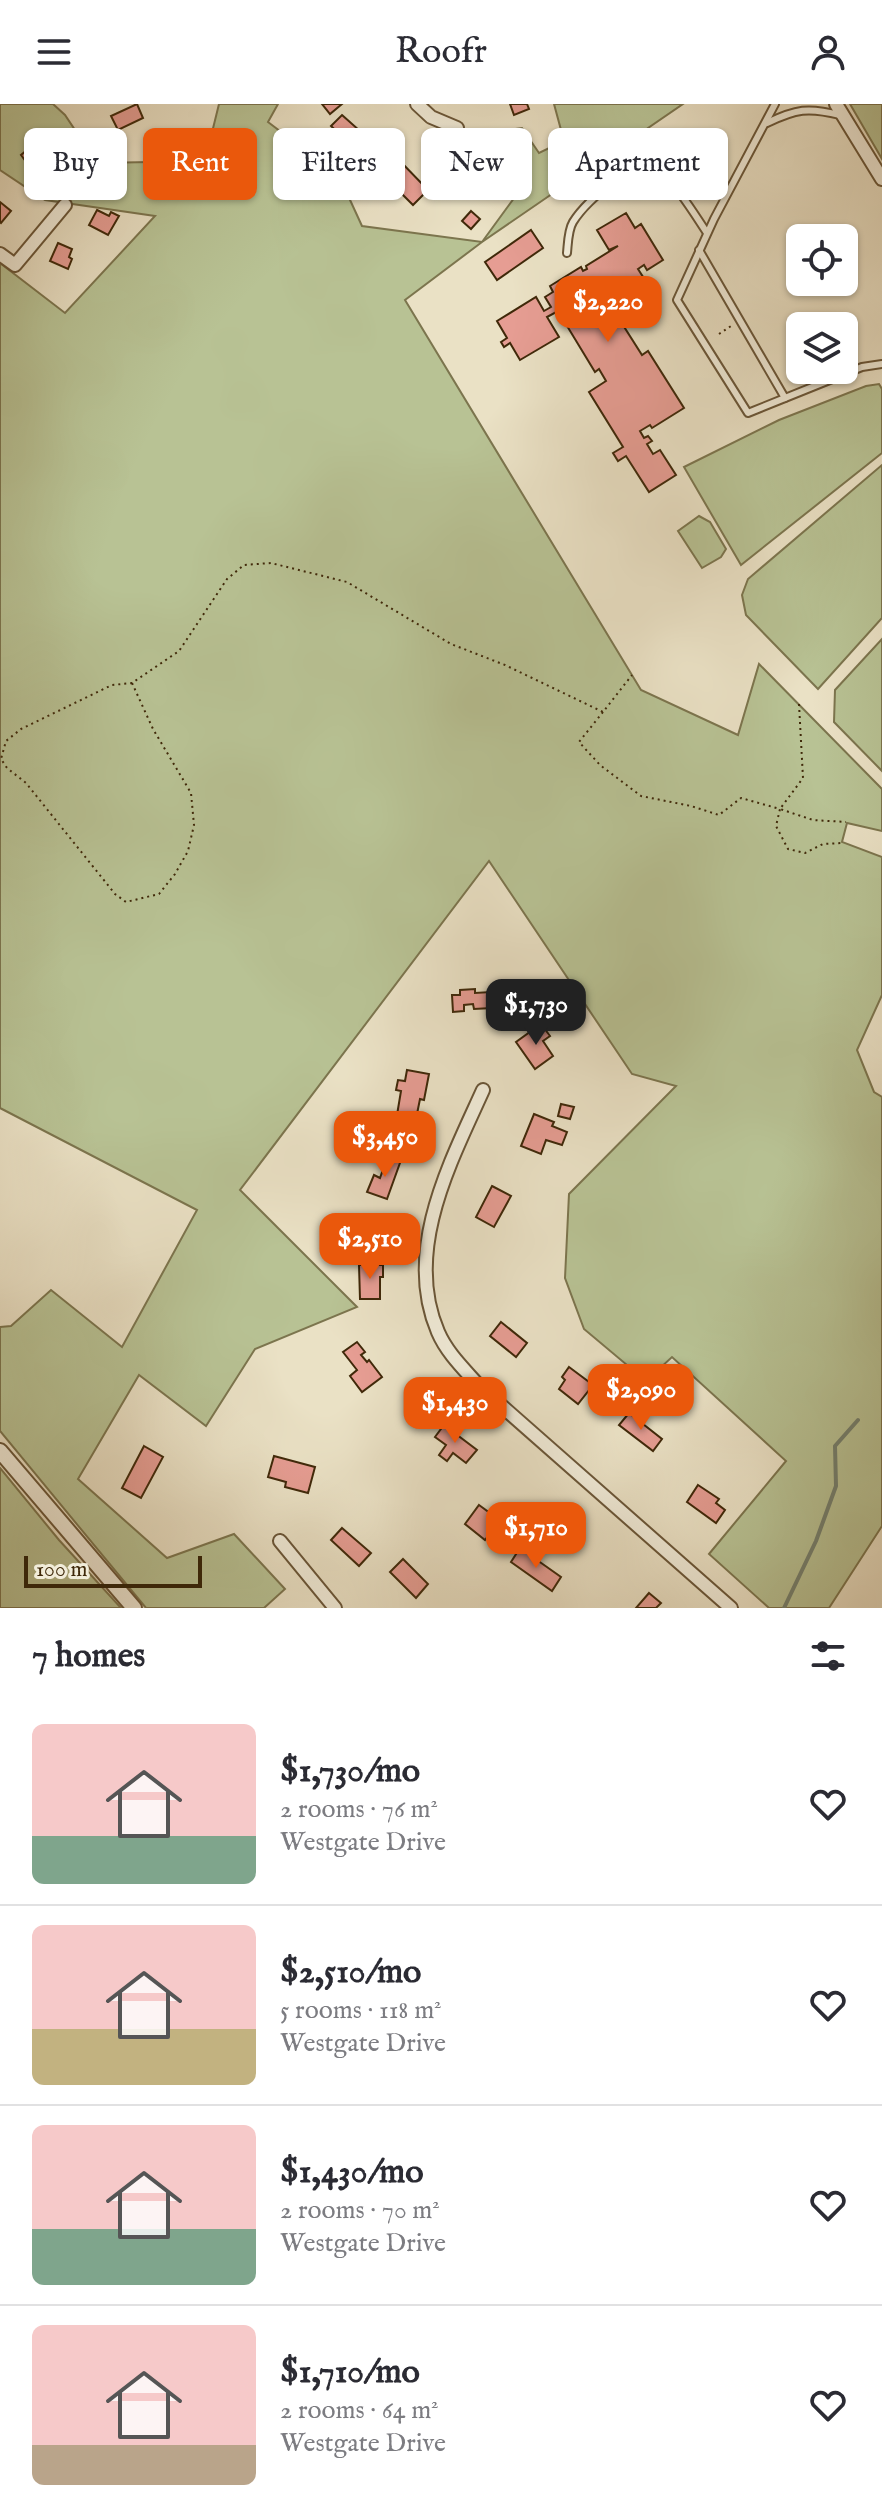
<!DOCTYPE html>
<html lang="en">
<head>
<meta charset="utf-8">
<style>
  :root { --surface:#fff; --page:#f2f2f3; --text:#2b2b33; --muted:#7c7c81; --line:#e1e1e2; --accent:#ea580c }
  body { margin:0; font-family:"IM FELL English",serif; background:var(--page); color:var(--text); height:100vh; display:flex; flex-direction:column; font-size:30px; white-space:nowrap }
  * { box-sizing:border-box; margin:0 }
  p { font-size:26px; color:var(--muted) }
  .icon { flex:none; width:44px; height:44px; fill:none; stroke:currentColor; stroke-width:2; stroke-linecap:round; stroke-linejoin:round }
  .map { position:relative; height:1504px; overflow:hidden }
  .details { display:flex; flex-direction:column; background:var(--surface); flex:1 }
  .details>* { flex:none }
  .top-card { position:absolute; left:24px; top:24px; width:834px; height:72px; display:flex; gap:16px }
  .tools { position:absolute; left:786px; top:120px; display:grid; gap:16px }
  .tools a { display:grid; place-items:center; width:72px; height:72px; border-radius:12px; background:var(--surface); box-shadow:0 2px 6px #0004; font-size:40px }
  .scale { position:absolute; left:24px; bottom:20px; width:178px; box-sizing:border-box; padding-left:8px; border:4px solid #3f2809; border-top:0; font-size:22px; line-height:28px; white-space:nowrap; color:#3f2809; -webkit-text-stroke:6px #f1ecd9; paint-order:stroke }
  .price { position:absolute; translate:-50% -68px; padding:0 18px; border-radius:16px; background:var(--accent); color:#fff; font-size:26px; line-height:52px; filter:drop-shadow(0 2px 4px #0008) }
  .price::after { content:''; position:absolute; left:50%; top:48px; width:24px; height:18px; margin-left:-12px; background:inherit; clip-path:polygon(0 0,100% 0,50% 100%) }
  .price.on { background:#222; color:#fff }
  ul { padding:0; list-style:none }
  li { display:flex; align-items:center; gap:24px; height:200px; padding:0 32px }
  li+li { border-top:2px solid var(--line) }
  li span { display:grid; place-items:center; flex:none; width:224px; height:160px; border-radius:12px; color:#555 }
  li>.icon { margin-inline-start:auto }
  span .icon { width:96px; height:96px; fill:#fffc; stroke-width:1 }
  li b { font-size:34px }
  h2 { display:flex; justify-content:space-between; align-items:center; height:96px; padding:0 32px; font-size:34px }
  .chip { padding:0 28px; border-radius:12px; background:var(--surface); box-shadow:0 2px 6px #0004; font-size:28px; line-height:72px }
  .chip.on { background:var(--accent); color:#fff }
  header { display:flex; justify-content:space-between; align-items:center; height:104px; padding:0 32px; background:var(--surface); font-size:36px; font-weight:600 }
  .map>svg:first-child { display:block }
  .green { fill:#b8c294; stroke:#7c754e; stroke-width:2 }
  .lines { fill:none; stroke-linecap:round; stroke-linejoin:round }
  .stream { stroke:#748170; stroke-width:4 }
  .building { fill:#e69d93; stroke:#3f2809; stroke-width:2 }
  .service-casing { stroke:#6a5638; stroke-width:10 }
  .minor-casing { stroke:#6a5638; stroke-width:16 }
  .tertiary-casing { stroke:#6a5638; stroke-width:18 }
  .path { stroke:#3f2809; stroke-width:2; stroke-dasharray:2 4; stroke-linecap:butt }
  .service { stroke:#f1ecd9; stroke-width:6 }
  .minor { stroke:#f1ecd9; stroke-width:12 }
  .tertiary { stroke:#f1ecd9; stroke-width:14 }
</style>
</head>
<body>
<header><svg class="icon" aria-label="menu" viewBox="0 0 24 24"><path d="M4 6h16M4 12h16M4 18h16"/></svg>Roofr<svg class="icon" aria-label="person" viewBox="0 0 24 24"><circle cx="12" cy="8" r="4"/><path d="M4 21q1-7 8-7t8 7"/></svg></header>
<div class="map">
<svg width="882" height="1504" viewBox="0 0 882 1504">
  <rect width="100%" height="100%" fill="#eae1c5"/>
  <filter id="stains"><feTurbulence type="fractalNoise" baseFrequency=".0025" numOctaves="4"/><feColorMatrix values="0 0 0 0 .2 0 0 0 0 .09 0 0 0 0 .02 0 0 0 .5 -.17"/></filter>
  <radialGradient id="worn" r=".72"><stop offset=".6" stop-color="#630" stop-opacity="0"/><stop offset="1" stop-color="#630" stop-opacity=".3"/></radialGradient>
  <g class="green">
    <polygon points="0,0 53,0 65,11 97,59 205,57 219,0 278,0 268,18 339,72 362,122 482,138 517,90 480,51 489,29 522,24 539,49 564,37 554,0 683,0 482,138 405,196 641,586 738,631 759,560 882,685 882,727 847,719 842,738 882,753 882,891 857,946 874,988 882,993 882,1422 829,1504 769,1504 709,1450 786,1357 672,1253 646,1277 584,1225 565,1174 569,1090 676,982 632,970 489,757 240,1086 357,1203 255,1245 206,1322 139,1271 78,1375 167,1454 234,1430 285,1485 264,1504 146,1504 0,1327 0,1223 11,1222 51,1186 122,1243 197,1106 0,1004 0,159 65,209 155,112 45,96 0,66"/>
    <polygon points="850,0 882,0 882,55"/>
    <polygon points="879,280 882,285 882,349 741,461 684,363 779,316 866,282"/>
    <polygon points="882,361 882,514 818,585 746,511 742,491 748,475"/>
    <polygon points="699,412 710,418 726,445 721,453 702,464 678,427"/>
    <polygon points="882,535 882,667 834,618 835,586"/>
    <polygon points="0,1364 59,1436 121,1504 0,1504"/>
  </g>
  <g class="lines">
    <polyline class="stream" points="784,1504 816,1437 836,1382 835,1342 858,1316"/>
  </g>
  <g class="building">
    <polygon points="137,0 143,14 118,26 111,12"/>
    <polygon points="322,0 342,0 330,10"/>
    <polygon points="510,0 527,0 529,5 514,11"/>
    <polygon points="342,11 360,27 349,39 331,22"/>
    <polygon points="32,42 47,62 35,70 21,51"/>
    <polygon points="398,55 428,86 413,101 392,80 397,76 387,66"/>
    <polygon points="0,98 11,107 1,119 0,118"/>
    <polygon points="97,106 109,112 111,108 119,112 108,131 89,121"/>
    <polygon points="471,107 480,115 471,125 462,117"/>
    <polygon points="626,109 635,124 641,120 663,156 647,166 644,161 638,165 645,176 609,199 642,251 648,247 684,304 652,324 650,321 640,327 644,334 648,332 652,337 647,340 653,350 660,346 676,371 649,388 626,352 618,357 613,349 623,343 589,288 606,277 599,265 595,268 558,207 547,213 559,233 520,256 510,239 504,243 501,238 507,234 497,217 536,193 544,207 551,203 545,193 553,188 550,182 581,163 583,167 587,165 586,162 618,142 609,146 597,126"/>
    <polygon points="531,126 543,144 497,176 485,158"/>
    <polygon points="58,139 72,145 69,153 72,155 68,165 50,157"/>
    <polygon points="475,885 475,889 491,888 492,904 474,905 473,900 464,901 464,907 453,908 452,891 460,891 460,886"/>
    <polygon points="541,920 550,932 543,937 553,952 535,965 516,938"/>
    <polygon points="407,966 429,970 424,996 420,995 416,1015 397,1011 401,987 396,986 398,976 405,977"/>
    <polygon points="561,1000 574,1003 570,1015 558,1012"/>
    <polygon points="534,1010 554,1018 552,1022 567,1028 562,1041 546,1036 541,1050 521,1042"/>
    <polygon points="388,1051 401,1056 387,1095 367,1088 374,1071 380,1074"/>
    <polygon points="492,1082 511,1092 494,1123 476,1113"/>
    <polygon points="359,1161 383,1161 383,1173 380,1173 380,1195 360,1195"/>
    <polygon points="501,1218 527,1239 516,1253 490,1232"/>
    <polygon points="357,1238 365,1248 361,1251 367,1258 369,1256 382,1273 362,1288 350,1272 357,1266 343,1248"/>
    <polygon points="569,1263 593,1281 578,1300 559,1285 565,1276 562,1273"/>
    <polygon points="629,1309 662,1335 653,1347 619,1321"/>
    <polygon points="444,1321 477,1346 466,1359 453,1349 447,1357 439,1351 446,1341 435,1333"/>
    <polygon points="144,1342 163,1353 141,1394 122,1384"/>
    <polygon points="274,1352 315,1363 308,1389 285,1383 286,1378 268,1373"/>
    <polygon points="698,1381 719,1395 716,1399 725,1406 716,1419 687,1398"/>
    <polygon points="479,1401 490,1409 493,1405 502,1413 485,1436 465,1420"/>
    <polygon points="342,1424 371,1449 359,1462 331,1436"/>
    <polygon points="520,1444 561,1473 552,1487 511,1458"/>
    <polygon points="403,1455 428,1480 416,1494 390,1468"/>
    <polygon points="649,1489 661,1499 656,1504 636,1504"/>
  </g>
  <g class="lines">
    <g class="service-casing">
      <g id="service">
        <polyline points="775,0 714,115 677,196 748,309 862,263 882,260"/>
        <path d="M 767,19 C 796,5 808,3 840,11"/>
        <polyline points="699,146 785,294"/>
        <path d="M 567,149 C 568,139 568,126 573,118 C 587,95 638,50 666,73 C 678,83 697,114 707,129"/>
      </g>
    </g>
    <g class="minor-casing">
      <g id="minor">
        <polyline points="417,0 431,13 457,24"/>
        <polyline points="836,0 882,75"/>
        <polyline points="0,150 15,161 65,101"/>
        <path d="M 483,986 C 450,1059 403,1147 438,1228 C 447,1249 464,1265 479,1282 L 731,1504"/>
        <polyline points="280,1437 335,1504"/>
      </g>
    </g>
    <g class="tertiary-casing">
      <polyline id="tertiary" points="0,1347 134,1504"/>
    </g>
    <g class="path">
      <polyline points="719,230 731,222"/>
      <polyline points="132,579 153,625 191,689 194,721 188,747 175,770 159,790 126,798 115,790 26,679 7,664 1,655 6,637 21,625 112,581 132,579 179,547 227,475 244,461 271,459 347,478 451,540 505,561 603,608 632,571"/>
      <polyline points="799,600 803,674 780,705 813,716 846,718"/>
      <polyline points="603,608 579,638 600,661 641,692 691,702 719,711 741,694 780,705 776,722 788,745 805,749 823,740 842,739"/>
    </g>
    <use href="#service" class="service"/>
    <use href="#minor" class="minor"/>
    <use href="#tertiary" class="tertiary"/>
  </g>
  <rect width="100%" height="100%" filter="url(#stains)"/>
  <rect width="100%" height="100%" fill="url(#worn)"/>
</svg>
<div class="tools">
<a><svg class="icon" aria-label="locate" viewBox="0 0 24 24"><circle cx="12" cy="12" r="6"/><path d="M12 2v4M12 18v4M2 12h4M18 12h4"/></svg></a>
<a><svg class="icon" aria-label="layers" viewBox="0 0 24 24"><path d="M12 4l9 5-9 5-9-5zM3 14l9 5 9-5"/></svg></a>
</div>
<div class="scale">100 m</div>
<b class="price" style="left:608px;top:240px">$2,220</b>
<b class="price on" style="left:536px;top:943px">$1,730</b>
<b class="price" style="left:385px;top:1075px">$3,450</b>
<b class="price" style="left:370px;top:1177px">$2,510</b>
<b class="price" style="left:641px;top:1328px">$2,090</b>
<b class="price" style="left:455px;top:1341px">$1,430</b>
<b class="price" style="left:536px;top:1466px">$1,710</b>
<div class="top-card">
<a class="chip">Buy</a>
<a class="chip on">Rent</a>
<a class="chip">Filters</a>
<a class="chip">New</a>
<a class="chip">Apartment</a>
</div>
</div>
<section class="details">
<h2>7 homes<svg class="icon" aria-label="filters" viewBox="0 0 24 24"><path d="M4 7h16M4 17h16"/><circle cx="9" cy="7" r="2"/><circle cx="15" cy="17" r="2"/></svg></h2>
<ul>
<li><span style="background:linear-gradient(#f6c9c9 70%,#7fa58c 0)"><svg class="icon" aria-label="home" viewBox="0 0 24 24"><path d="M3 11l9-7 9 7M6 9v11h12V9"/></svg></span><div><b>$1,730/mo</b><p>2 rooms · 76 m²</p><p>Westgate Drive</p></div><svg class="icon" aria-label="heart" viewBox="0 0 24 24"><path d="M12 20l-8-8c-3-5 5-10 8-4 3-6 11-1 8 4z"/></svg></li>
<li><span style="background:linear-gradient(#f6c9c9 65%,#c2b280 0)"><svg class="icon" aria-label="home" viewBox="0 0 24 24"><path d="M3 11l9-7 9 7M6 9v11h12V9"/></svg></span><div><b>$2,510/mo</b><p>5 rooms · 118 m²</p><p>Westgate Drive</p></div><svg class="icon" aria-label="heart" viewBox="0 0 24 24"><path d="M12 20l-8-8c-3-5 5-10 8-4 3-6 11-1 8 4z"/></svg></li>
<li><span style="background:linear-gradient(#f6c9c9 65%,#7fa58c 0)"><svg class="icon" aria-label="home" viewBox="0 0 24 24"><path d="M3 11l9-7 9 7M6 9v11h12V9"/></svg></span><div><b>$1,430/mo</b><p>2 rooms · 70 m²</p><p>Westgate Drive</p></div><svg class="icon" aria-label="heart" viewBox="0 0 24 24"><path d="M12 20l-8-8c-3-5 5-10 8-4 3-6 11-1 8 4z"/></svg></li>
<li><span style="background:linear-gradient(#f6c9c9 75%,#b9a48a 0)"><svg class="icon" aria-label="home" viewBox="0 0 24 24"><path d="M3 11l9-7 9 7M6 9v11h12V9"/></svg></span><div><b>$1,710/mo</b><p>2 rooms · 64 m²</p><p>Westgate Drive</p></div><svg class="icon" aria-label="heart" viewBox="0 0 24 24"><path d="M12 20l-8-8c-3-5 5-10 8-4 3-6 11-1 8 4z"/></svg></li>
</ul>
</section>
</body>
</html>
